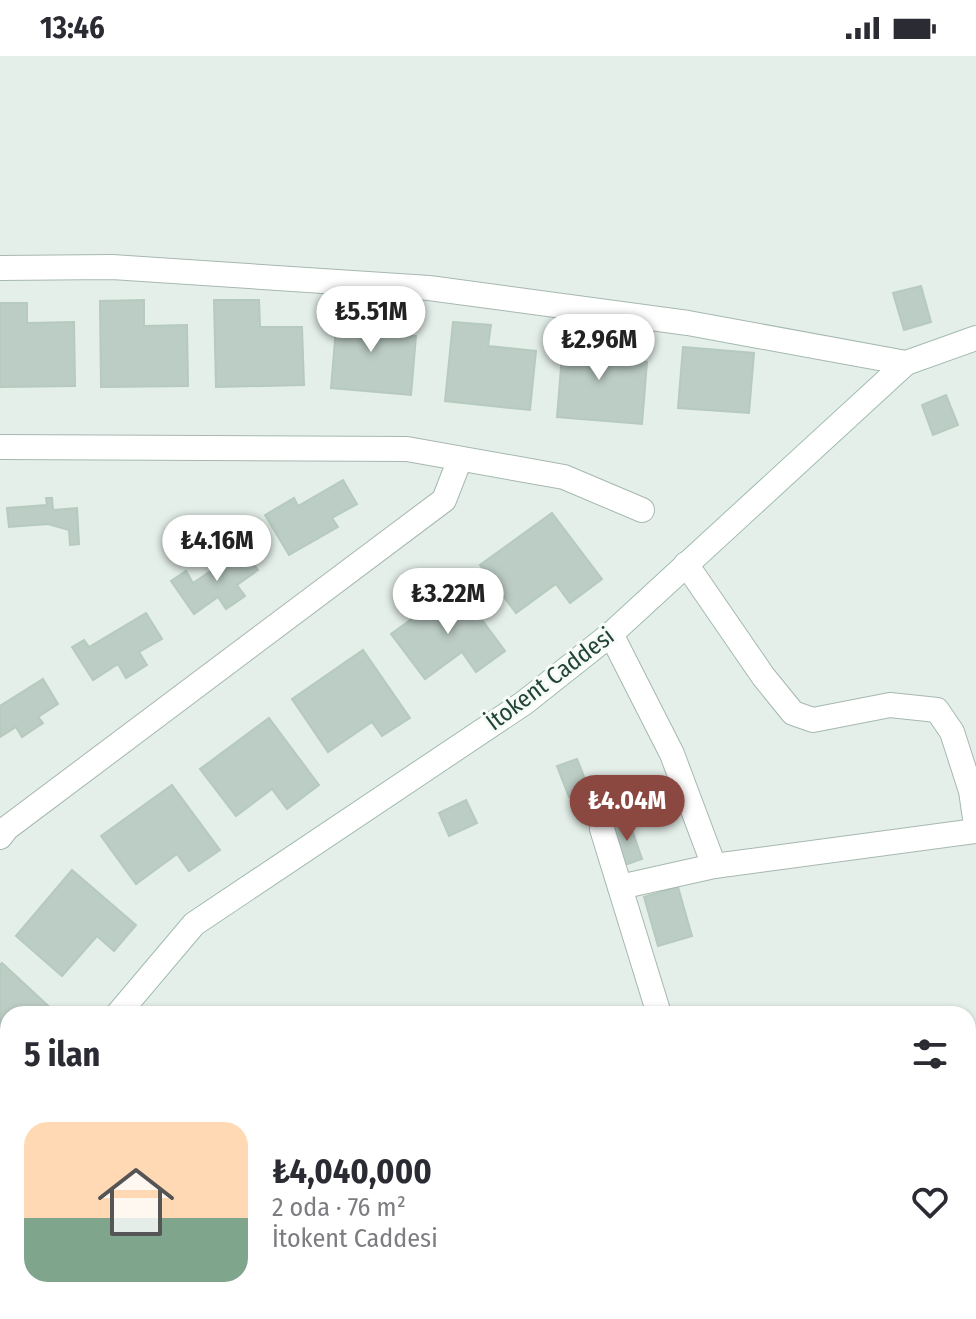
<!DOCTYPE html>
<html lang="tr">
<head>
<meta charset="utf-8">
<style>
  :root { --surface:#fff; --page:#f7f7f7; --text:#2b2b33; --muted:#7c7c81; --line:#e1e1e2; --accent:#8a4841 }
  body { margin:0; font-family:"Fira Sans Condensed",sans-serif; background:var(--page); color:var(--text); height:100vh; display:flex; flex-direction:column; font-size:30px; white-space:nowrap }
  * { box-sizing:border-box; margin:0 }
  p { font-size:26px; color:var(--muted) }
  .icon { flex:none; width:44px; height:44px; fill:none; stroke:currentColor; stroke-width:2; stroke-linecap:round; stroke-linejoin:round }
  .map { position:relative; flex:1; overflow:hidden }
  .drawer { position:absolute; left:0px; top:950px; width:976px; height:314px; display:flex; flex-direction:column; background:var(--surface); border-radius:24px 24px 0 0; box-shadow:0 2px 6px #0004 }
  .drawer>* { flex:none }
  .price { position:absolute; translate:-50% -68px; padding:0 18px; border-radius:28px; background:#fff; color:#222; font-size:26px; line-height:52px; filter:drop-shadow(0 2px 4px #0008) }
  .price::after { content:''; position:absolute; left:50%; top:48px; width:24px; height:18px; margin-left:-12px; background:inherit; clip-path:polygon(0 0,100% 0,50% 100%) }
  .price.current { background:var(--accent); color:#fff }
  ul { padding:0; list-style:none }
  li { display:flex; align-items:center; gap:24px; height:200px; padding:0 24px }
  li+li { border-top:2px solid var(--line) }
  li span { display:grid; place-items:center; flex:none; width:224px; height:160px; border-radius:24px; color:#555 }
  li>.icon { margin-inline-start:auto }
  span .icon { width:96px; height:96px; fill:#fffc; stroke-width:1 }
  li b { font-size:34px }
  h2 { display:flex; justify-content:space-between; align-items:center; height:96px; padding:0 24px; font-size:34px }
  .status { display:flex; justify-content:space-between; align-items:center; height:56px; padding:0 40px; background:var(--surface); direction:ltr }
  .status svg { height:22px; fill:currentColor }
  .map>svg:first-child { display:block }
  .building { fill:#bccdc5; stroke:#b6cabf; stroke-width:2 }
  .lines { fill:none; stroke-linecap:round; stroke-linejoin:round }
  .street-casing { stroke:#a6b8b0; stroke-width:26 }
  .secondary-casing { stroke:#a1bcb0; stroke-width:26 }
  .street { stroke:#fff; stroke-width:24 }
  .secondary { stroke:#fff; stroke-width:24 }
  .labels { text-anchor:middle; stroke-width:6; stroke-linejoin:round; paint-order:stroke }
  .street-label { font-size:24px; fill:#214437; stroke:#f6fbf8 }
</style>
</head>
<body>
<div class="status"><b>13:46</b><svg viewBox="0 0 49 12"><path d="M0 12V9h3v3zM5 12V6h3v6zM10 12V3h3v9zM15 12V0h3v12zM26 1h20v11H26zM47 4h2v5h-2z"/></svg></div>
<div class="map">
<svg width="976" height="1263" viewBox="0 0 976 1263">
  <rect width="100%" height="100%" fill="#e4efe9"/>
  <g class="building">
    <polygon points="921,230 931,266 904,274 893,237"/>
    <polygon points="144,244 144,270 187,269 188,330 101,331 100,245"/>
    <polygon points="214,244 259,244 260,271 302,271 304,329 216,331"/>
    <polygon points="0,247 27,247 27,267 74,266 75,330 0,331"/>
    <polygon points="338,248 383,252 381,277 416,280 411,339 331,332"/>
    <polygon points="453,266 491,269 488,290 536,295 530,354 445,345"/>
    <polygon points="564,274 606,277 604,303 647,306 642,368 557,361"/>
    <polygon points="683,291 754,297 749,357 678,352"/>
    <polygon points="946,339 958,369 933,379 922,349"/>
    <polygon points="343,424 357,448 332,462 338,471 289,499 265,459 294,442 298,450"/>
    <polygon points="46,442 52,442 53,454 77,452 79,488 70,489 69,474 48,468 9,471 7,452 47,449"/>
    <polygon points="552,457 602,523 570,547 556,528 516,557 480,509"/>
    <polygon points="243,493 258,514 237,529 245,540 226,553 218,541 194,558 171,525 186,515 193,527"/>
    <polygon points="457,530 505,595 476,616 462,596 425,623 391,578"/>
    <polygon points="146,557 162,583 139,596 147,609 126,622 118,608 93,624 72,591 84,584 89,591"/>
    <polygon points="363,594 410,662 382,680 372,666 328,696 292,643"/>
    <polygon points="43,623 58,648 38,661 43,667 22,681 16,671 0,681 0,650"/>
    <polygon points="269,662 319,729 287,753 272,733 236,760 200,713"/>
    <polygon points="577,703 589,733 569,741 557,710"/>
    <polygon points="172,729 220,794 189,815 177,798 136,828 101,780"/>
    <polygon points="466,744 477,767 449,780 439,757"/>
    <polygon points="629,765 642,803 625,809 612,771"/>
    <polygon points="72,814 136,869 114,895 97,880 62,920 16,880"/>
    <polygon points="678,831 692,880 658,890 644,841"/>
    <polygon points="2,907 57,958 8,958 8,988 0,996 0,909"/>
  </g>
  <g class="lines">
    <g class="street-casing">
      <g id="street">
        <polyline points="0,212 112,211 429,232 688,267 906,307"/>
        <polyline points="0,391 407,393 564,421 642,454"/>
        <polyline points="686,508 763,620 793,657 813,664 890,649 937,654 952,676 971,735 976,769"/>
        <polyline points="611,578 672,698 714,810"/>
        <polyline points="602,773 659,958"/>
        <polyline points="0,781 7,772 444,444 460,403"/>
        <polyline points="620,831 714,810 976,775"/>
      </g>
    </g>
    <g class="secondary-casing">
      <g id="secondary">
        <polyline points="118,958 194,868 524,647 611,578 906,307 976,282"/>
        <polyline points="0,1092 8,1084"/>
      </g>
    </g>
    <use href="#street" class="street"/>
    <use href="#secondary" class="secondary"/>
  </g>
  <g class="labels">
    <g class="street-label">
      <text transform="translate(550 623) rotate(-37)" y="8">İtokent Caddesi</text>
    </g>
  </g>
</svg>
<b class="price" style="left:371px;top:298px">₺5.51M</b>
<b class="price" style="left:599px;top:326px">₺2.96M</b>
<b class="price" style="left:217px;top:527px">₺4.16M</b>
<b class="price" style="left:448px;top:580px">₺3.22M</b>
<b class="price current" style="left:627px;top:787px">₺4.04M</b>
<section class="drawer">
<h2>5 ilan<svg class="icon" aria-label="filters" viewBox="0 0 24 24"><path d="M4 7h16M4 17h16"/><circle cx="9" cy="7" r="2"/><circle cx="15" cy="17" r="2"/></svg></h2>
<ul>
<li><span style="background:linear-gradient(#ffd9b3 60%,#7fa58c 0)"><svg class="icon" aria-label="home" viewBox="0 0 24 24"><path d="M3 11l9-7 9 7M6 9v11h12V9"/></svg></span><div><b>₺4,040,000</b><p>2 oda · 76 m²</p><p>İtokent Caddesi</p></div><svg class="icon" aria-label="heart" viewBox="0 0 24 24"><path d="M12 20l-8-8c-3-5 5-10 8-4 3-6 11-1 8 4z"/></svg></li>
</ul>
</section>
</div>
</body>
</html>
